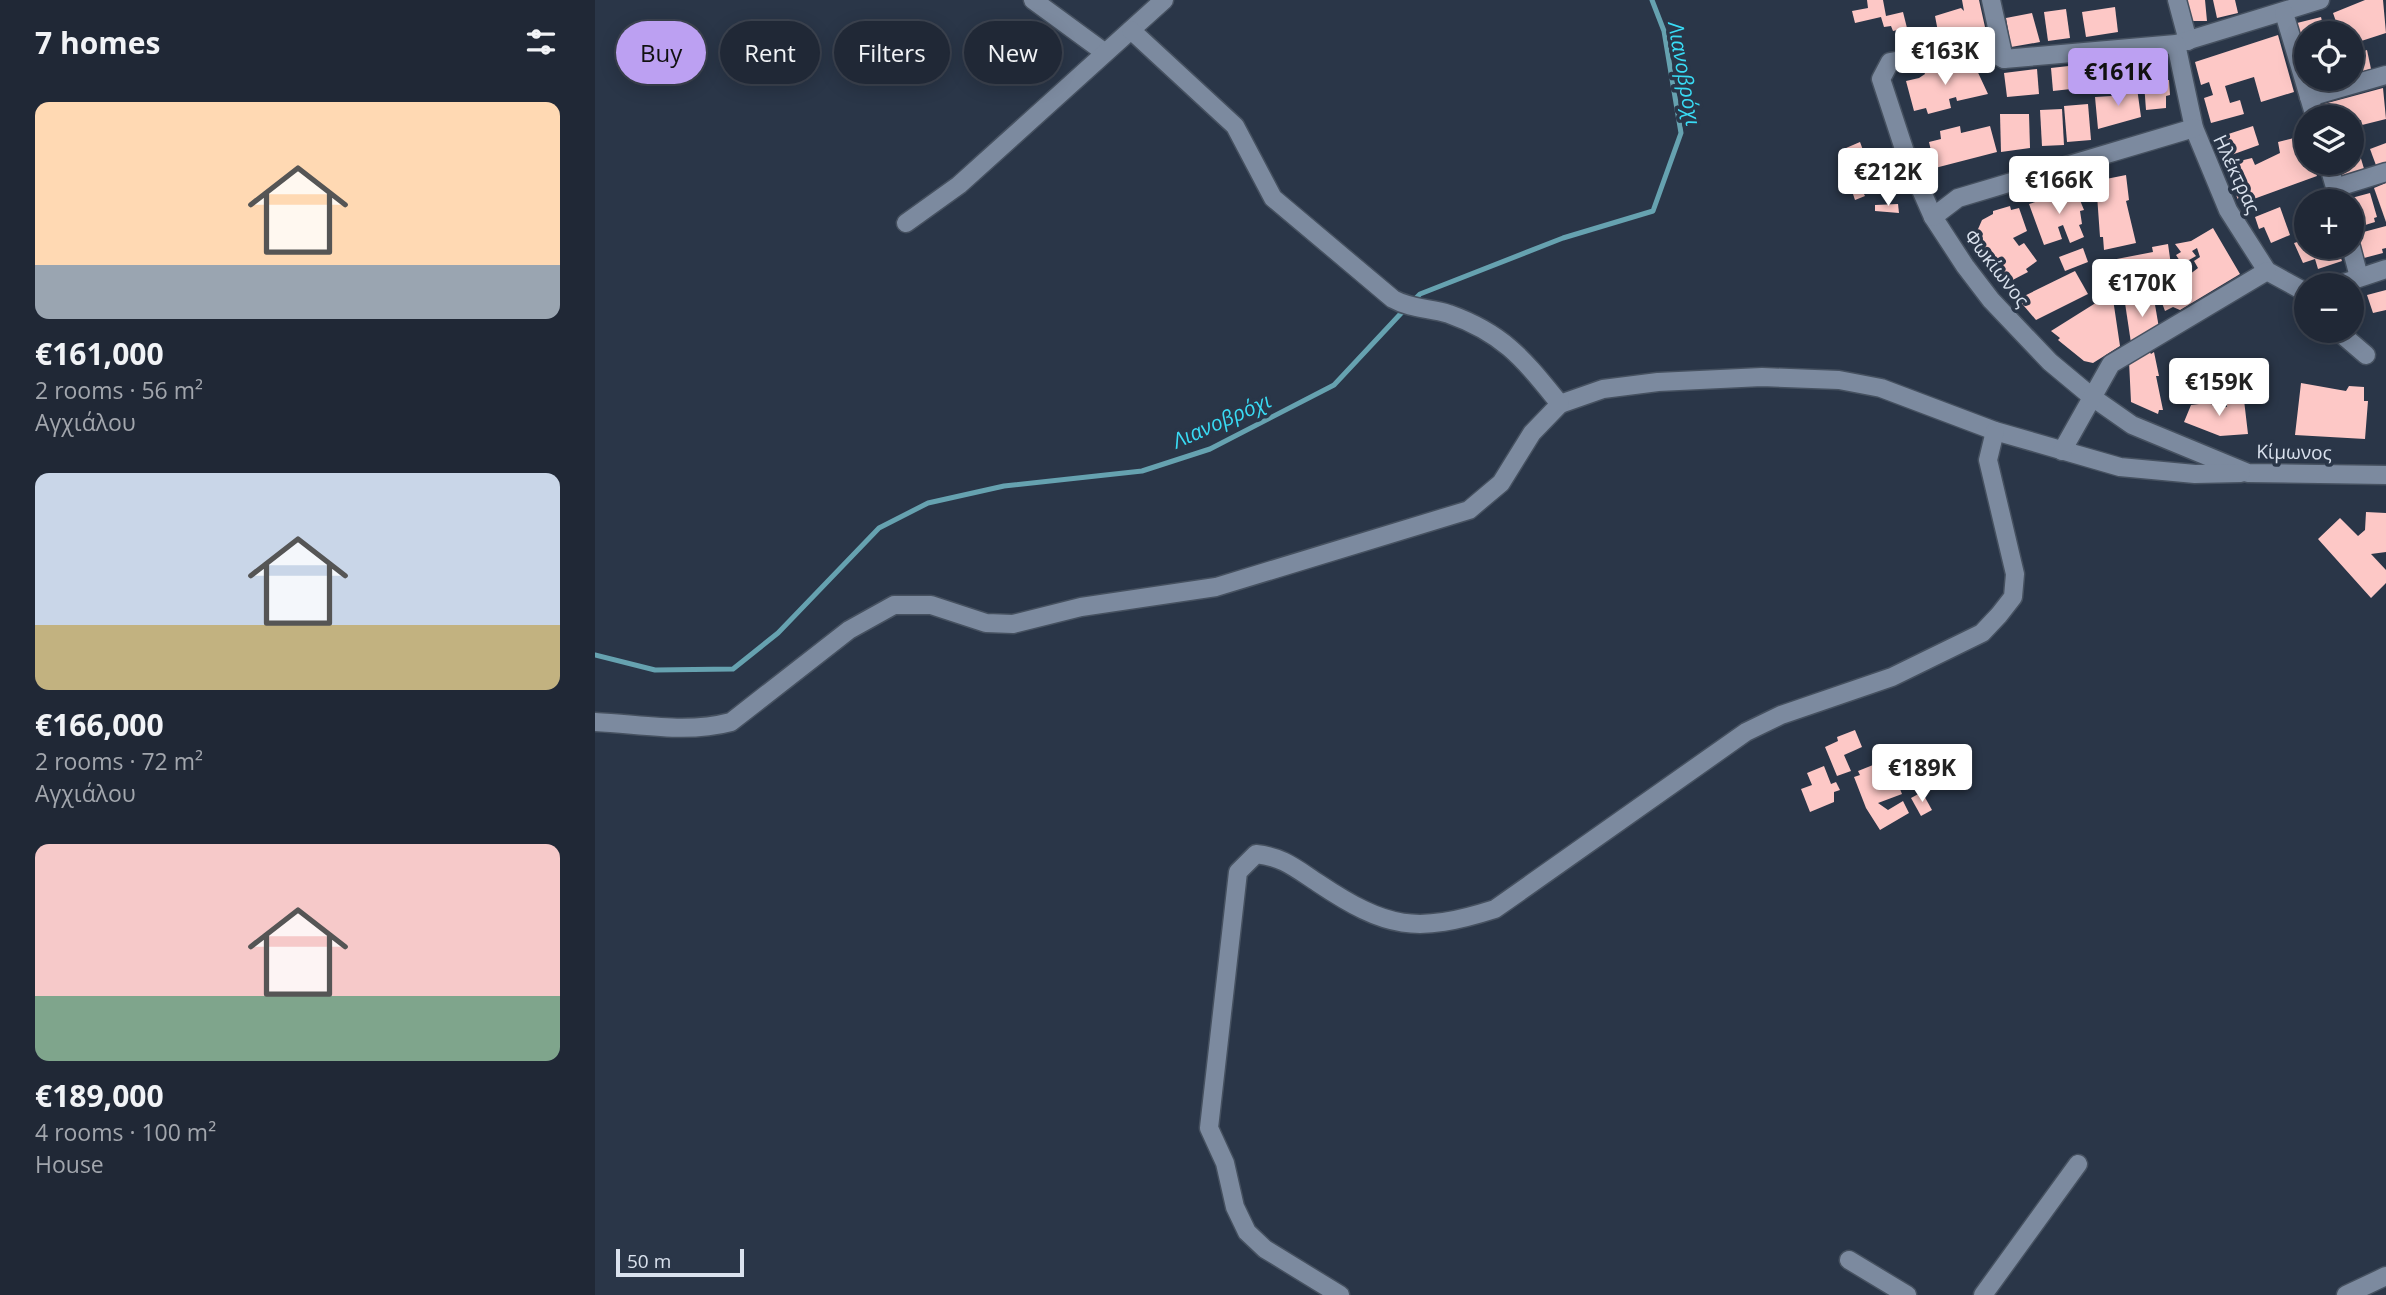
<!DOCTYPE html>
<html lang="en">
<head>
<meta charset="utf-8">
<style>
  :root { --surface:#202836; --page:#2d3442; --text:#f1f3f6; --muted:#a2a6ad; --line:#3d4451; --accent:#bca0f2 }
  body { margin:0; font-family:"Open Sans",sans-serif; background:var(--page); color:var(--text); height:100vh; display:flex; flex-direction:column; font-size:26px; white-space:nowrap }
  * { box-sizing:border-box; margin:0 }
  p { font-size:23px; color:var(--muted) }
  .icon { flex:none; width:38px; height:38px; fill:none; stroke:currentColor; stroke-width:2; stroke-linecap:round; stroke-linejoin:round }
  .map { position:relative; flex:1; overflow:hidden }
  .panel { display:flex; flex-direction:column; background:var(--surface); width:595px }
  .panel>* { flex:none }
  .hud { position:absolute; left:21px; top:21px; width:665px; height:63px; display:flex; gap:14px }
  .fabs { position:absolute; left:1699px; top:21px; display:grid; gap:14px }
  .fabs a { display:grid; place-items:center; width:70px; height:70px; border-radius:50%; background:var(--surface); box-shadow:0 4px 18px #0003,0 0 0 2px var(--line); font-size:35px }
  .scale { position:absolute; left:21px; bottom:18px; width:128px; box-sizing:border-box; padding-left:7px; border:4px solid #dae2ee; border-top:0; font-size:19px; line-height:24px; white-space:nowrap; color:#dae2ee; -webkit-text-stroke:5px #2a3648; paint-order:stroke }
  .price { position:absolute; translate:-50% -60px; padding:0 16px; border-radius:7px; background:#fff; color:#222; font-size:23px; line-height:46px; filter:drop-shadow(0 2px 4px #0008) }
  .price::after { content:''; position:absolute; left:50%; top:42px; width:21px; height:16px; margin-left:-10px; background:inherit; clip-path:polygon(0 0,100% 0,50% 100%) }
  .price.on { background:var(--accent); color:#111 }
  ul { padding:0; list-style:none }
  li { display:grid; align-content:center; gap:14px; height:371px; padding:0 35px }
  li span { display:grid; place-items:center; height:217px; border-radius:14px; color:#555 }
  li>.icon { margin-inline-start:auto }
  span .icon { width:126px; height:126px; fill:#fffc; stroke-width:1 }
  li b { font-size:30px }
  h2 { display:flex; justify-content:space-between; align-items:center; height:84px; padding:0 35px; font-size:30px }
  .pill { padding:0 24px; border-radius:32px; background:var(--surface); box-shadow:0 4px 18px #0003,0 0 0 2px var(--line); font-size:24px; line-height:63px }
  .pill.on { background:var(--accent); color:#111 }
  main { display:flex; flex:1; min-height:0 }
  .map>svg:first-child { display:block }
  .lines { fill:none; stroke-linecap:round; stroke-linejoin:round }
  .stream { stroke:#66a2b0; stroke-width:5 }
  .building { fill:#fdc8c6 }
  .street-casing { stroke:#465160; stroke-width:21 }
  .street { stroke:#7c8a9f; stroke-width:18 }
  .labels { text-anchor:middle; stroke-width:7; stroke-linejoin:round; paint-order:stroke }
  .street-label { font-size:19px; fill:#dae2ee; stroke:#2a3648 }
  .water-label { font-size:21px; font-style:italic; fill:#39dbf4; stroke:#2a3648 }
</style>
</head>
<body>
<main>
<section class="panel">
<h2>7 homes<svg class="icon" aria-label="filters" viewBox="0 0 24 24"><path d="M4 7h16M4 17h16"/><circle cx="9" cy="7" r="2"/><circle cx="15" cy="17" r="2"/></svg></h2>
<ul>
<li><span style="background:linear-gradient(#ffd9b3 75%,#9aa5b1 0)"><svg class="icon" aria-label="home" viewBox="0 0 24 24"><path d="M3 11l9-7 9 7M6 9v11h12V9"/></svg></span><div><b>€161,000</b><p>2 rooms · 56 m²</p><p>Αγχιάλου</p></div></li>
<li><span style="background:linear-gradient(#c9d6e8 70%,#c2b280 0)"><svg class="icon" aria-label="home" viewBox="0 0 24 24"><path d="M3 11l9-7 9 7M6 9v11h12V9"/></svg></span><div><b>€166,000</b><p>2 rooms · 72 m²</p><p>Αγχιάλου</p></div></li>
<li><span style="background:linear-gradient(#f6c9c9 70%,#7fa58c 0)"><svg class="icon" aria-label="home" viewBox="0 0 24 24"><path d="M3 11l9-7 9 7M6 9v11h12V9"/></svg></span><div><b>€189,000</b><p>4 rooms · 100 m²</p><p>House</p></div></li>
</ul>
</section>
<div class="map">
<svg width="1791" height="1295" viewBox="0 0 1791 1295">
  <rect width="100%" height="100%" fill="#2a3648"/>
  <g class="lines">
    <g class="stream">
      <polyline points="818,301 825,294 968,238 1058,211 1086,133 1069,31 1057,0"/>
      <polyline points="0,655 60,670 138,669 183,633 284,528 333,503 409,486 547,471 615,449 739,385 811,308"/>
    </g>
  </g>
  <g class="building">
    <polygon points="1272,0 1288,0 1291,16 1308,12 1312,28 1298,31 1296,26 1289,27 1286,17 1260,23 1257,11 1273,8"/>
    <polygon points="1367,0 1384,0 1392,36 1345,42 1340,16 1366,8 1369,11"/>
    <polygon points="1588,0 1610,0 1612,21 1593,21"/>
    <polygon points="1618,0 1640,0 1643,13 1622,18"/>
    <polygon points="1770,0 1788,0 1791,33 1757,44 1757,33 1745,33 1738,13"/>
    <polygon points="1520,7 1523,32 1491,37 1487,12"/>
    <polygon points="1471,9 1475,38 1453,41 1449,12"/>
    <polygon points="1437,13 1445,42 1416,47 1411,18"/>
    <polygon points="1726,17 1730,33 1712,33 1711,56 1702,23"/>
    <polygon points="1683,35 1699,92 1666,102 1659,77 1630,86 1635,103 1645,100 1649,114 1616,123 1609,98 1618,95 1614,82 1606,85 1600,62"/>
    <polygon points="1772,50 1776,69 1757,74 1757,54"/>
    <polygon points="1560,56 1560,60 1565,60 1567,80 1574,80 1575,95 1571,96 1571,108 1551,110 1549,83 1530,85 1529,75 1539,75 1538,66 1531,66 1531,63"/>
    <polygon points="1367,62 1379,64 1393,94 1362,101 1361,97 1354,99 1356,108 1333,114 1331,108 1319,111 1311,81 1324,78 1330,74 1329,71 1348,67 1351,69 1350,66"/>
    <polygon points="1509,62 1512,85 1458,91 1456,68"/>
    <polygon points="1442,69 1444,94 1412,97 1409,73"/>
    <polygon points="1542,88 1546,117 1503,129 1500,97 1517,96 1517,91"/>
    <polygon points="1788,88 1791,119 1767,125 1766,120 1757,123 1757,117 1729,117 1725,105"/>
    <polygon points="1493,104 1496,140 1472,142 1469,106"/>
    <polygon points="1467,109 1469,145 1447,146 1445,110"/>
    <polygon points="1405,114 1434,114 1435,148 1406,152"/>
    <polygon points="1365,126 1366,133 1395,126 1402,152 1340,168 1334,142 1346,139 1345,131"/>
    <polygon points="1658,126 1664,145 1628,158 1621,138"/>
    <polygon points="1758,132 1770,172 1743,180 1737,163 1757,163"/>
    <polygon points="1703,137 1708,139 1712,163 1717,163 1722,176 1645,204 1628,165 1657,158 1660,165 1685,153 1683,142"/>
    <polygon points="1265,142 1275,169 1270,171 1276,187 1267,190 1270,196 1260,200 1257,191 1252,193 1245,175 1250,173 1244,151"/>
    <polygon points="1791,143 1791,165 1782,168 1775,149"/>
    <polygon points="1531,175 1534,200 1531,201 1541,243 1509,250 1508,237 1505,237 1501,181"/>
    <polygon points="1791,183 1791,222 1779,188"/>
    <polygon points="1480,188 1489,210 1485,211 1487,224 1484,225 1489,237 1475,243 1468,225 1463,227 1467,239 1449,245 1434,204 1453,198 1452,195"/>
    <polygon points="1775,193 1782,217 1779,218 1780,222 1757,229 1757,201 1749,200"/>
    <polygon points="1303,204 1304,213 1280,211 1280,205"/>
    <polygon points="1415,206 1416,210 1424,208 1432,231 1418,238 1424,246 1429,243 1442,261 1431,269 1433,272 1408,285 1398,271 1400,269 1380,247 1382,245 1380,236 1387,220 1398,214 1398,211"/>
    <polygon points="1685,207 1695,235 1676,243 1669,227 1664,229 1660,217"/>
    <polygon points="1712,207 1712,247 1742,247 1747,261 1723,269 1720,259 1708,263 1699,243 1709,240 1701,211"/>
    <polygon points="1791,226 1791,248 1787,249 1788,253 1769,258 1767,251 1762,253 1761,234"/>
    <polygon points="1618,228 1645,274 1585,310 1578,307 1570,311 1567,303 1577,298 1573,292 1576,290 1572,282 1564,286 1561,269 1507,279 1501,263 1558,252 1557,247 1573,244 1578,279 1583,276 1586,281 1603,268 1599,261 1605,257 1602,248 1597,251 1601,256 1587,264 1581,255 1586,252 1580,244 1596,241"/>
    <polygon points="1488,248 1493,262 1470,271 1464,257"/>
    <polygon points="1480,271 1493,294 1441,320 1423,299"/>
    <polygon points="1791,290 1791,310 1778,313 1772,295"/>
    <polygon points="1507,299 1509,304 1518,299 1525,346 1498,363 1489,361 1463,340 1465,338 1456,331"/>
    <polygon points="1559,299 1564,328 1536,343 1530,303"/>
    <polygon points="1554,351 1556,354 1559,352 1564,376 1561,376 1568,410 1564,410 1563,414 1536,402 1534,361"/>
    <polygon points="1706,383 1751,391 1754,386 1769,387 1769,401 1773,401 1770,439 1700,435"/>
    <polygon points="1649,400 1653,434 1625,436 1589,422 1596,405 1612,403 1619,405 1618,407 1632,407 1632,402"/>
    <polygon points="1771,512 1791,513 1791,552 1776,554 1791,570 1791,583 1776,598 1723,539 1745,518 1763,536 1770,530"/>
    <polygon points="1260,730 1267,747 1249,755 1256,771 1242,776 1230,747 1243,741 1242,737"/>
    <polygon points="1293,759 1307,794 1283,803 1293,810 1308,801 1314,813 1285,830 1271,808 1259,777 1265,775 1263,771"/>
    <polygon points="1229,766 1236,784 1241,782 1245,790 1239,792 1239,802 1215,812 1206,789 1217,785 1212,773"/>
    <polygon points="1327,792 1337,810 1326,816 1316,798"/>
  </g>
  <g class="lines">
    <g class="street-casing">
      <g id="street">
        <polyline points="438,0 509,52"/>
        <polyline points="1396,0 1409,59"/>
        <polyline points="1582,0 1593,41"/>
        <polyline points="1725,0 1581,44 1409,59 1384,46 1295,62 1286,79 1312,158 1338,217 1370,266 1396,300 1455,362 1497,397 1537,425 1653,473 1791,475"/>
        <polyline points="1689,13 1720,117"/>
        <polyline points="1581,44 1599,128 1633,210 1672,271 1712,293"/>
        <polyline points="1714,97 1791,75"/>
        <polyline points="1733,163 1744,201"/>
        <polyline points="1740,188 1791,172"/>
        <polyline points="1338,217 1363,198 1599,128"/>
        <polyline points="311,223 364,185 569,0"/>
        <polyline points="1756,247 1764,277"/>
        <polyline points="1743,285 1791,269"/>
        <polyline points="1743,331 1771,355"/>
        <polyline points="965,404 1008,389 1063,382 1167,377 1244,380 1286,388 1400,431 1525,467 1600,474 1646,473"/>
        <polyline points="1467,451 1516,364 1672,271"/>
        <path d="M 0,722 C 46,724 91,734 136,722 L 254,630 L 299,605 L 336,605 L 391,623 L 418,624 L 486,607 L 621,587 L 874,510 L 906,483 L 937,433 L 965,404 C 929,360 910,334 854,314 C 835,308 816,309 798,299 L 678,198 L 640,126 L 536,30"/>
        <polyline points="1254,1260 1312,1295"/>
        <path d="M 745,1295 L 670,1249 L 652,1232 L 640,1207 L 630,1163 L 614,1128 L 643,872 L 661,854 C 688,857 700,868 723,883 C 792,929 821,934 900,909 L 1151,732 L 1186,715 L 1297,677 L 1387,633 L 1404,615 L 1418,597 L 1420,574 L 1393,460 L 1400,431"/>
        <polyline points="1388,1295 1483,1164"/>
        <polyline points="1751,1295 1791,1276"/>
      </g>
    </g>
    <use href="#street" class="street"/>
  </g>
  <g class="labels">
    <g class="street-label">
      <text transform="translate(1642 174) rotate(65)" y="7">Ηλέκτρας</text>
      <text transform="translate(1402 268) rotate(52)" y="7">Φωκίωνος</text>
      <text transform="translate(1699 452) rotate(1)" y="7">Κίμωνος</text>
    </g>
    <g class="water-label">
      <text transform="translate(1089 74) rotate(80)" y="7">Λιανοβρόχι</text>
      <text transform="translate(627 421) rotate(-24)" y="7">Λιανοβρόχι</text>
    </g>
  </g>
</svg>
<div class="fabs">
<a><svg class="icon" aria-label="locate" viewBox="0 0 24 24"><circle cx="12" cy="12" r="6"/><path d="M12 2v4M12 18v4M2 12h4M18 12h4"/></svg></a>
<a><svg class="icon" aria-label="layers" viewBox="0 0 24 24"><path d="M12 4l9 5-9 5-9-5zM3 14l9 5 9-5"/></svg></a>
<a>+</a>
<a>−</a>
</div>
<div class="scale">50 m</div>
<b class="price" style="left:1350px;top:87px">€163K</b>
<b class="price on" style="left:1523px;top:108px">€161K</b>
<b class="price" style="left:1293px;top:208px">€212K</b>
<b class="price" style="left:1464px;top:216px">€166K</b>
<b class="price" style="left:1547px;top:319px">€170K</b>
<b class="price" style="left:1624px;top:418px">€159K</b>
<b class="price" style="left:1327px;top:804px">€189K</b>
<div class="hud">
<a class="pill on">Buy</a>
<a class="pill">Rent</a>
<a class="pill">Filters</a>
<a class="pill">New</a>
</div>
</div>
</main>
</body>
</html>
